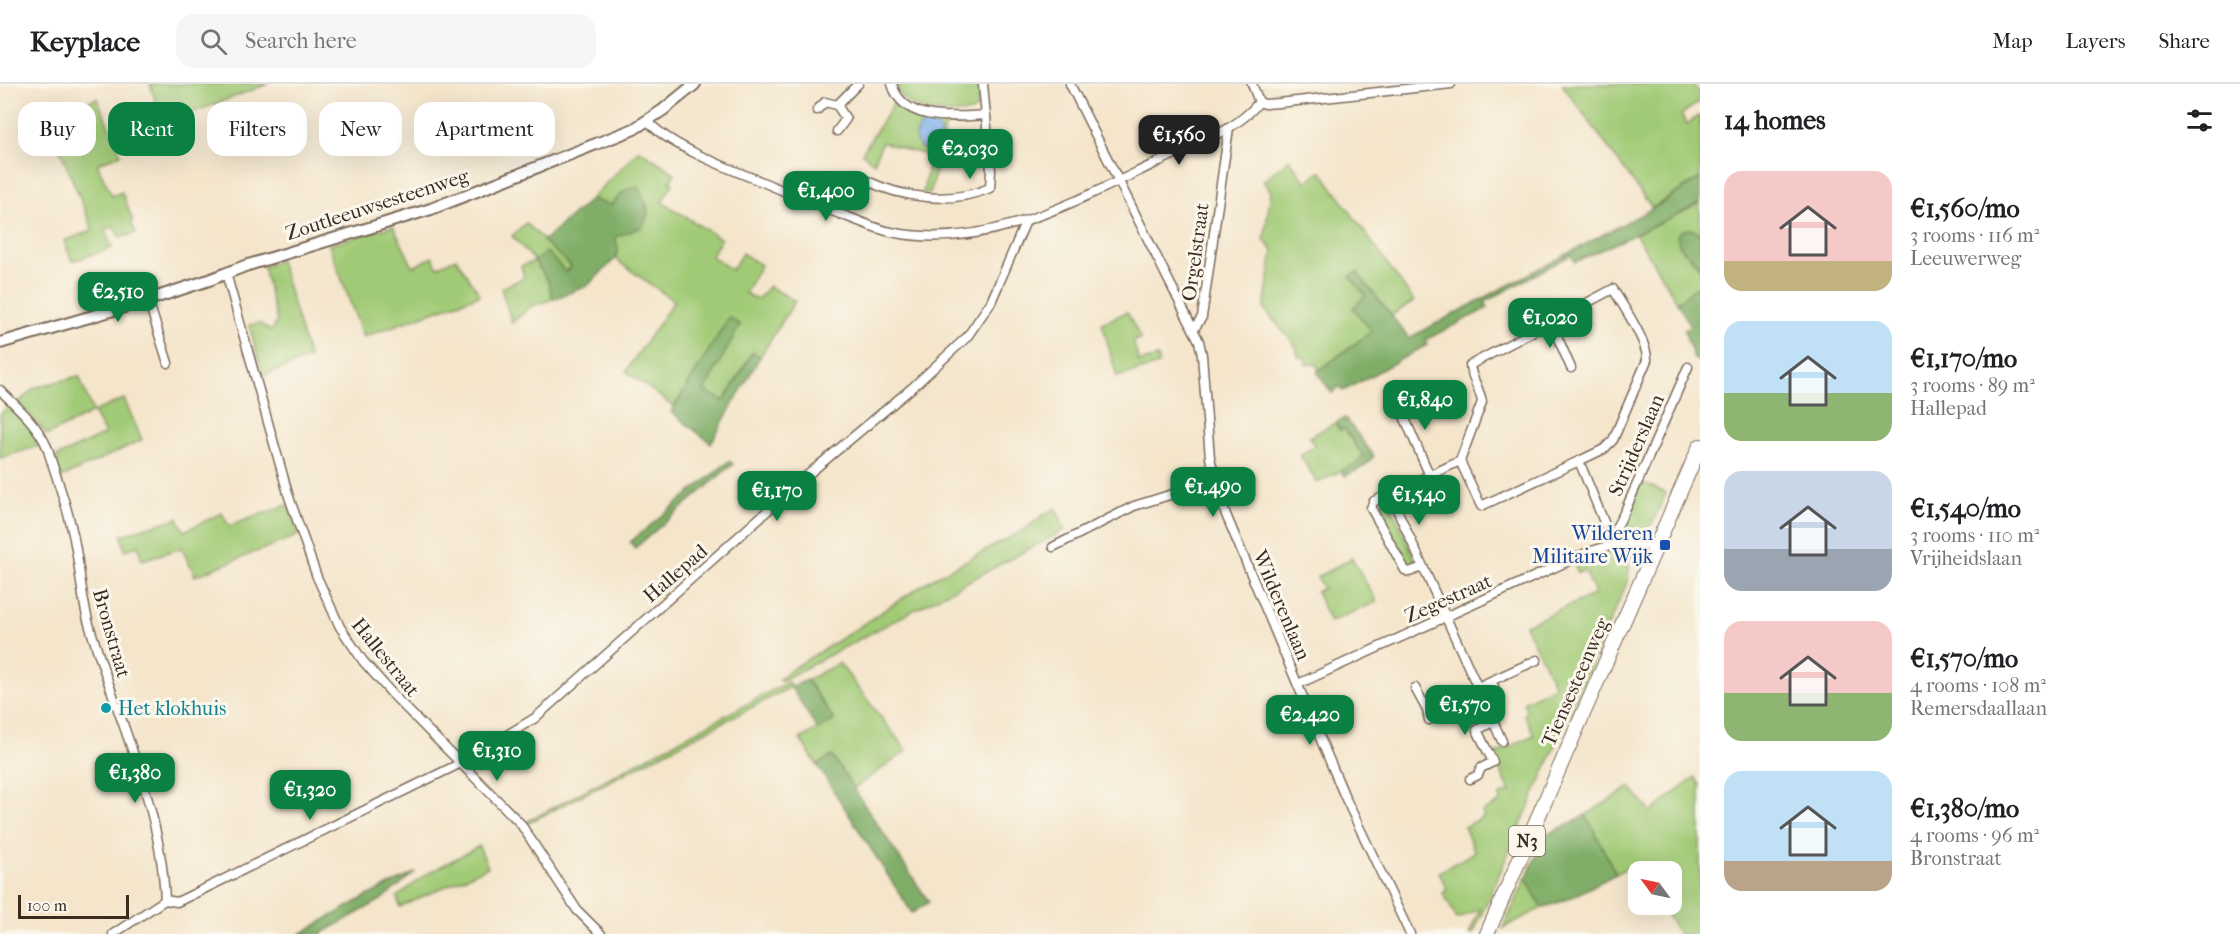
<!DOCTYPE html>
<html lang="en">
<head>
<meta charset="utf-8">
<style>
  :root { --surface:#fff; --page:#f6f6f6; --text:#202124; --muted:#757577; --line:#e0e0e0; --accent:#0b8043 }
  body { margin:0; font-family:"IM FELL French Canon",serif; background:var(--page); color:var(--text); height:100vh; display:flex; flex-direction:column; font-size:22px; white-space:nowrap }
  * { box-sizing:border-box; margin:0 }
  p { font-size:20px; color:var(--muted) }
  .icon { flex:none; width:33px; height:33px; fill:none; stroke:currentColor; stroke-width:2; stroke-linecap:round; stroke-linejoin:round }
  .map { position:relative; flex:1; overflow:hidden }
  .panel { display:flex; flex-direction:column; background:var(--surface); width:540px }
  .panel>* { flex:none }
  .hud { position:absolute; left:18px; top:18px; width:570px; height:54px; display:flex; gap:12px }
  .needle { width:39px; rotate:303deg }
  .fabs { position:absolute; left:1628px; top:777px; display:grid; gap:12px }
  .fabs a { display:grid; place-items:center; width:54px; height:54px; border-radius:12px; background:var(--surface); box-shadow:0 6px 24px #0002; font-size:30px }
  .scale { position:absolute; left:18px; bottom:15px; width:111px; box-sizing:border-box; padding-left:6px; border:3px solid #3b2a1e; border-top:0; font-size:16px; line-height:21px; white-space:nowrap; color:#3b2a1e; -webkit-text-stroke:4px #fbf7ec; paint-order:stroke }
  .price { position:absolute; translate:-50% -51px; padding:0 14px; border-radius:12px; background:var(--accent); color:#fff; font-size:20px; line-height:39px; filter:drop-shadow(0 2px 3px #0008) }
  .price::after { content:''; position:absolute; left:50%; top:36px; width:18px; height:14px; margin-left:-9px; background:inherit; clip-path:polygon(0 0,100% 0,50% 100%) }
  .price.current { background:#222; color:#fff }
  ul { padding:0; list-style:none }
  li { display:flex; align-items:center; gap:18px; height:150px; padding:0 24px }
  li span { display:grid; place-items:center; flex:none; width:168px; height:120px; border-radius:18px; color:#555 }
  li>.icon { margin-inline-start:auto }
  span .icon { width:72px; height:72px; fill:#fffc; stroke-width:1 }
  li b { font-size:26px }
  h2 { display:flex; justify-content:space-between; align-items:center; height:72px; padding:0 24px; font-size:26px }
  .tag { padding:0 21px; border-radius:18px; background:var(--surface); box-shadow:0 6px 24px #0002; font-size:21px; line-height:54px }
  .tag.current { background:var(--accent); color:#fff }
  header { display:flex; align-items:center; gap:36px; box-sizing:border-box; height:84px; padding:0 30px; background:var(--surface); border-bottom:2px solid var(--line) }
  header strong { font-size:28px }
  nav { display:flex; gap:33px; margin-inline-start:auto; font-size:21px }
  .search { width:420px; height:54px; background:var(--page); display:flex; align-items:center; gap:15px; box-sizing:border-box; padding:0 21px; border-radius:18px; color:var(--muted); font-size:22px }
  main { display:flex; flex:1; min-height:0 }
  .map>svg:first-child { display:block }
  .green { fill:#a1ca76; stroke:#6e7a4a; stroke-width:1.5 }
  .forest { fill:#80ae67; stroke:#5e6c42; stroke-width:1.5 }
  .water { fill:#82b2ed; stroke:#5e6e86; stroke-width:1.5 }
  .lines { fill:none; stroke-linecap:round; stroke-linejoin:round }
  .minor-casing { stroke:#7c6b5b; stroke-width:11 }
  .tertiary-casing { stroke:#7c6b5b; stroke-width:14 }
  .primary-casing { stroke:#7c6b5b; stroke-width:16 }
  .minor { stroke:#fff; stroke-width:8 }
  .tertiary { stroke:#fff; stroke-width:10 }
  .primary { stroke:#fff; stroke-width:14 }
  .transit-dot { fill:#1a4fb4; stroke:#fbf7ec; stroke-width:2 }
  .culture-dot { fill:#0f9aa8; stroke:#fbf7ec; stroke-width:2 }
  .labels { text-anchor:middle; stroke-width:6; stroke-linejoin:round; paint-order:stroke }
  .shield { fill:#fbf7ec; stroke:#75685c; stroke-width:1.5 }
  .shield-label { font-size:18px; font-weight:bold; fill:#3b2a1e }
  .street-label { font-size:20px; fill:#3b2a1e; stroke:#fbf7ec }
  .transit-label { font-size:20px; fill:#164399; stroke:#fbf7ec; text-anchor:end }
  .culture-label { font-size:20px; fill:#0d838f; stroke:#fbf7ec; text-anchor:start }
</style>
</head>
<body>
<header>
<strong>Keyplace</strong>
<div class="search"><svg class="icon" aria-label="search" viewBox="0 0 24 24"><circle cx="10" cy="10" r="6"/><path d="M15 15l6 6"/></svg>Search here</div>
<nav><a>Map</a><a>Layers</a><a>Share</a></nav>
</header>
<main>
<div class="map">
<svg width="1700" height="850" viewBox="0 0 1700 850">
  <rect width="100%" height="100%" fill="#fbf7ec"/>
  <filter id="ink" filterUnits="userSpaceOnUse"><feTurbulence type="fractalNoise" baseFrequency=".0167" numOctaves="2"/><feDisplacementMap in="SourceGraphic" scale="12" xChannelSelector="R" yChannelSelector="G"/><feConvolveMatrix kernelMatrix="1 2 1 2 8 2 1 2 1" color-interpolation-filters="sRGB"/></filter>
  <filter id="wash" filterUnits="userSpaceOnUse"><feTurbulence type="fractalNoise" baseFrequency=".008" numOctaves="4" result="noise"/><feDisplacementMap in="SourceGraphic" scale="24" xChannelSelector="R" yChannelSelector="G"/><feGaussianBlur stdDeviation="1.35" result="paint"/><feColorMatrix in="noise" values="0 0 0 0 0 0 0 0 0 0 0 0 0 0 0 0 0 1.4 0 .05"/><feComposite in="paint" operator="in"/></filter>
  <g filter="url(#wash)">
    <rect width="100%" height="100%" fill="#f4e5cb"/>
    <g class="green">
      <polygon points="150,0 268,0 163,40"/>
      <path d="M 895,0 L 978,0 C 979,10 983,24 971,28 C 952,30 920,30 905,16 C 900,12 898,6 895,0 Z"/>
      <polygon points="1562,0 1692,0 1700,9 1700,17 1681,31 1687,40 1700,31 1700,94 1652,124"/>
      <polygon points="97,14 121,70 97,80 112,112 122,108 133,137 131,138 136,149 120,154 114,143 105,145 112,164 72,177 64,157 93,146 47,34"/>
      <polygon points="895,17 909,27 947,36 930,110 923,109 930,71 910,67 882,58 874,79 862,69"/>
      <path d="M 639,66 L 675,89 L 670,98 L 673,100 L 662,118 L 721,155 L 711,172 L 732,186 L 742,169 L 761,181 L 745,209 L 754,214 L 759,214 L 769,202 L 795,217 L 760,273 L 752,268 L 724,317 L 704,307 L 740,241 L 730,234 L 674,323 L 626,287 L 674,217 L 615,175 L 618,166 L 615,153 C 633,144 651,146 647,119 L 624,107 L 611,121 L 591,115 Z"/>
      <polygon points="1289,75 1306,98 1321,87 1414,217 1391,232 1357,188 1351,193 1367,212 1353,224 1372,247 1319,286 1316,280 1306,281 1305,273 1298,273 1296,262 1264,225 1273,167 1264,156 1271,107 1263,97"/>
      <polygon points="1700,118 1700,150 1691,145 1680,162 1700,184 1700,201 1677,218 1635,149 1683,128"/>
      <polygon points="526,139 571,182 566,188 535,178 548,197 553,215 530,223 512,239 501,204 524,194 521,182 535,177 512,152"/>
      <polygon points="393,142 413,183 433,173 437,183 456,174 480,211 363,253 329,161"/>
      <polygon points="280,176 309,274 263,292 249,241 259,239 271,247 277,238 263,182"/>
      <polygon points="1127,228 1141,255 1133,257 1139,278 1158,273 1159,281 1117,293 1102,239"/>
      <polygon points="79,292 93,328 124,315 142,356 61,394 54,374 105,350 93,328 48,351 18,319 34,304"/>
      <polygon points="10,322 32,345 42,361 0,374 0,330"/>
      <polygon points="1335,339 1339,346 1344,343 1363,372 1355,380 1317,399 1300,371 1315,362 1309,353"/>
      <polygon points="1641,398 1666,409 1653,438 1638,453 1622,454 1618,448"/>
      <polygon points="1386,415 1389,417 1416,478 1414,482 1409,483 1405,480 1374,421"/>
      <polygon points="286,421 289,423 299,451 195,492 182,464 142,476 138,462 125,466 121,451 178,434 184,447 222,429 229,442"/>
      <polygon points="1056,424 1065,446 781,597 779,596 787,588 850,549 930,496 1024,446 1040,433"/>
      <polygon points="1611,468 1630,474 1628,496 1473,850 1469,850 1480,825 1457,835 1443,809 1447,806 1439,788 1475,768 1464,743 1484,733 1482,728 1501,718 1500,711 1510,707 1493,671 1534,651 1524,630 1527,628 1523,618 1555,602 1525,541 1595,510 1585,487 1578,489 1574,479 1588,472"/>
      <polygon points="1352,474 1377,518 1330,538 1316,508 1323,504 1317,493"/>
      <polygon points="839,579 907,667 853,705 832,672 817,681 800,655 834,636 807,596"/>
      <polygon points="788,598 791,603 525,741 524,739"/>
      <polygon points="1695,693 1700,701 1700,850 1678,850 1661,821 1671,820 1671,788 1643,787 1637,779 1616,790 1586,731 1630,703 1651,728"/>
      <polygon points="479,762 488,783 400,823 397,813 425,791"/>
      <polygon points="1526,794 1542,824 1503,844"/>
    </g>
    <g class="forest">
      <polygon points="1700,94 1700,118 1683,128 1575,178 1571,171 1485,218 1488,224 1425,256 1427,261 1343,307 1339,302 1332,309 1317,288 1372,247 1353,224 1366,212 1350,193 1357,188 1409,254 1657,122"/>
      <polygon points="635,102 640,104 648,129 642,143 615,153 618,166 615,175 587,202 553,215 548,197 535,177 547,168 566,188 571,182 543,157 591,115 611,121 624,107"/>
      <polygon points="1691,145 1700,150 1700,184 1680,162 1677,152 1682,146"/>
      <polygon points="1700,201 1700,278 1694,275 1684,246 1690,242 1677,218"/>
      <polygon points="729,233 740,241 704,307 724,317 753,268 760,273 711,359 671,328"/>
      <polygon points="1345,334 1374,372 1365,382 1345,392 1341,387 1355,380 1363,372 1344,344 1340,346 1335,339"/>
      <polygon points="729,377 733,380 635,464 630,458"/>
      <polygon points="807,596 834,636 818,646 791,603"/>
      <polygon points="832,672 929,818 912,829 817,681"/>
      <polygon points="1586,731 1616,790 1568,815 1542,824 1526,794 1546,751"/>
      <polygon points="416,788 381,816 321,850 300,850 365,813"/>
    </g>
    <path class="water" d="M 924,38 L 935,41 L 941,48 L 935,68 L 921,64 C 911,55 917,48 924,38 Z"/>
  </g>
  <g filter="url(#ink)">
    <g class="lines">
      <g class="minor-casing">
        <g id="minor">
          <path d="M 892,0 C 903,39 953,33 985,31"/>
          <polyline points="1070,0 1199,257 1202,271 1210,374 1224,426 1345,713 1410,850"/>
          <polyline points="1259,18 1265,20 1279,19 1451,0"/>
          <polyline points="837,21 858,0"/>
          <polyline points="817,26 825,18 837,21 846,35 837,47"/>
          <path d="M 648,37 C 667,61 730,85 760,97 C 789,109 818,122 848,133 C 862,138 876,145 891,148 C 986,168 1076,117 1158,78 C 1192,61 1236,48 1259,18 L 1252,0"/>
          <path d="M 865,96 C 902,114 950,121 990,104 L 991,87 L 983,0"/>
          <polyline points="226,189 289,413 317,493 340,543 363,577 394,612 520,739 577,826 601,850"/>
          <polyline points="148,216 168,279"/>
          <polyline points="1551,238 1571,284"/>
          <polyline points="1194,245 1202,233 1229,44"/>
          <path d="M 0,306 C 18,324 37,340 47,363 C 55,390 66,418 72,446 C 80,477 80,509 89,540 C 116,631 161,719 165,816"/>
          <polyline points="1396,314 1429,390"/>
          <path d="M 1460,377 L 1482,318 C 1480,305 1471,294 1470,281 L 1613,205 C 1623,222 1648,258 1647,276 L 1613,356 L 1604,365 L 1579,377"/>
          <polyline points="1460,377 1390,410 1502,657"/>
          <polyline points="1460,377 1481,422 1579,377 1613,460"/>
          <polyline points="1390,410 1374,417 1371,424 1405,486 1409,488 1423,483"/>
          <polyline points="1611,453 1625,427 1688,283"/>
          <polyline points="1613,460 1649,479"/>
          <polyline points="1053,463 1134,422 1215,397"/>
          <polyline points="1491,597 1499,613"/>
          <path d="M 1298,600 L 1586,469 C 1613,460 1627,454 1655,464"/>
          <polyline points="1415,604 1427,626 1429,636"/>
          <polyline points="1427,626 1537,576"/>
          <polyline points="1470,695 1478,691 1481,684 1493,678 1477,646 1493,638"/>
          <polyline points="113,850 165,816 177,818 204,805 459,680 535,634 811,388 913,303 967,253 991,218 1026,137"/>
        </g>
      </g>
      <g class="tertiary-casing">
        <polyline id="tertiary" points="0,259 148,216 209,196 245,182 431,125 634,45 663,26 695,0"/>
      </g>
      <g class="primary-casing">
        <polyline id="primary" points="1487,850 1700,362"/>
      </g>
      <use href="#minor" class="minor"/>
      <use href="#tertiary" class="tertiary"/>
      <use href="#primary" class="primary"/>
    </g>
  </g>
  <rect class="transit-dot" x="1659" y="455" width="12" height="12" rx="3"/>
  <circle class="culture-dot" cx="106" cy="624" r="6"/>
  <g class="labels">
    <rect class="shield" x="1509" y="742" width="36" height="30" rx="4.5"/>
    <g class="shield-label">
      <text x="1527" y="763">N3</text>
    </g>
    <g class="street-label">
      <text transform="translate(377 120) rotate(-18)" y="7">Zoutleeuwsesteenweg</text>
      <text transform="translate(1195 168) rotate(-82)" y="7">Orgelstraat</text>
      <text transform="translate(1636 361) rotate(-66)" y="7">Strijderslaan</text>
      <text transform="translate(675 489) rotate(-41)" y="7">Hallepad</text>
      <text transform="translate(1448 514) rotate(-24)" y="7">Zegestraat</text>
      <text transform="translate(1282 521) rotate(67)" y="7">Wilderenlaan</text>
      <text transform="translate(112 549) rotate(74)" y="7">Bronstraat</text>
      <text transform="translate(386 573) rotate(51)" y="7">Hallestraat</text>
      <text transform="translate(1575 598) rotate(-66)" y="7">Tiensesteenweg</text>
    </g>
    <g class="transit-label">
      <text x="1653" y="456">Wilderen<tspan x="1653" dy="23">Militaire Wijk</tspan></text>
    </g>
    <g class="culture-label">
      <text x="118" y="631">Het klokhuis</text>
    </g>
  </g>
</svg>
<div class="fabs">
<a><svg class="needle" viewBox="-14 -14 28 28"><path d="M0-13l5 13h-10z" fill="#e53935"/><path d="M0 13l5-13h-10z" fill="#757577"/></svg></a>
</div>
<div class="scale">100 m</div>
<b class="price current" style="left:1179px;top:82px">€1,560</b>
<b class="price" style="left:970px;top:96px">€2,030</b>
<b class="price" style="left:826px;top:138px">€1,400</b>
<b class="price" style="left:118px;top:239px">€2,510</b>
<b class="price" style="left:1550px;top:265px">€1,020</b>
<b class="price" style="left:1425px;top:347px">€1,840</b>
<b class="price" style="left:1213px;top:434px">€1,490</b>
<b class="price" style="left:777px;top:438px">€1,170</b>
<b class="price" style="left:1419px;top:442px">€1,540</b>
<b class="price" style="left:1465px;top:652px">€1,570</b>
<b class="price" style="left:1310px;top:662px">€2,420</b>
<b class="price" style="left:497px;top:698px">€1,310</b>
<b class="price" style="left:135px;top:720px">€1,380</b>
<b class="price" style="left:310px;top:737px">€1,320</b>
<div class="hud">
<a class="tag">Buy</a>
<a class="tag current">Rent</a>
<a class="tag">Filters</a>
<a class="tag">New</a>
<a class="tag">Apartment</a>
</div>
</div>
<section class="panel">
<h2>14 homes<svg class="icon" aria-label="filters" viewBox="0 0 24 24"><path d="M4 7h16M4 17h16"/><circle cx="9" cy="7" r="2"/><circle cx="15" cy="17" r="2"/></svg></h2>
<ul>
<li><span style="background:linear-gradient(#f6c9c9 75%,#c2b280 0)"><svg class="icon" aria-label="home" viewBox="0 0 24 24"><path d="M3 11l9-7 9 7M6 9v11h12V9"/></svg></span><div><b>€1,560/mo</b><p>3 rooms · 116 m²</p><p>Leeuwerweg</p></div></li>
<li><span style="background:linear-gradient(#bfe0f5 60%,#8fb573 0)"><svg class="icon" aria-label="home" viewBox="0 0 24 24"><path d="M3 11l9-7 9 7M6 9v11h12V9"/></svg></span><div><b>€1,170/mo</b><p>3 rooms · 89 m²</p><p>Hallepad</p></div></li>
<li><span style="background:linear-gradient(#c9d6e8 65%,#9aa5b1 0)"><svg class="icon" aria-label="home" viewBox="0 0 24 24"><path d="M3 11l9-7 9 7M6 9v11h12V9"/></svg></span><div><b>€1,540/mo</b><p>3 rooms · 110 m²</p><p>Vrijheidslaan</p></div></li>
<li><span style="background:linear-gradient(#f6c9c9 60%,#8fb573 0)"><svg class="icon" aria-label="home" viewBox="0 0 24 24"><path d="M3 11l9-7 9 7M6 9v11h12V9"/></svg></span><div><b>€1,570/mo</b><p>4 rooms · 108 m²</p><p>Remersdaallaan</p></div></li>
<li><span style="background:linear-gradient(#bfe0f5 75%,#b9a48a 0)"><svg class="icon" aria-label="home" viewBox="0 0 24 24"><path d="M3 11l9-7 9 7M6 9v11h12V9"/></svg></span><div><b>€1,380/mo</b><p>4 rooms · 96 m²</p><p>Bronstraat</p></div></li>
</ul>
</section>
</main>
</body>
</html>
